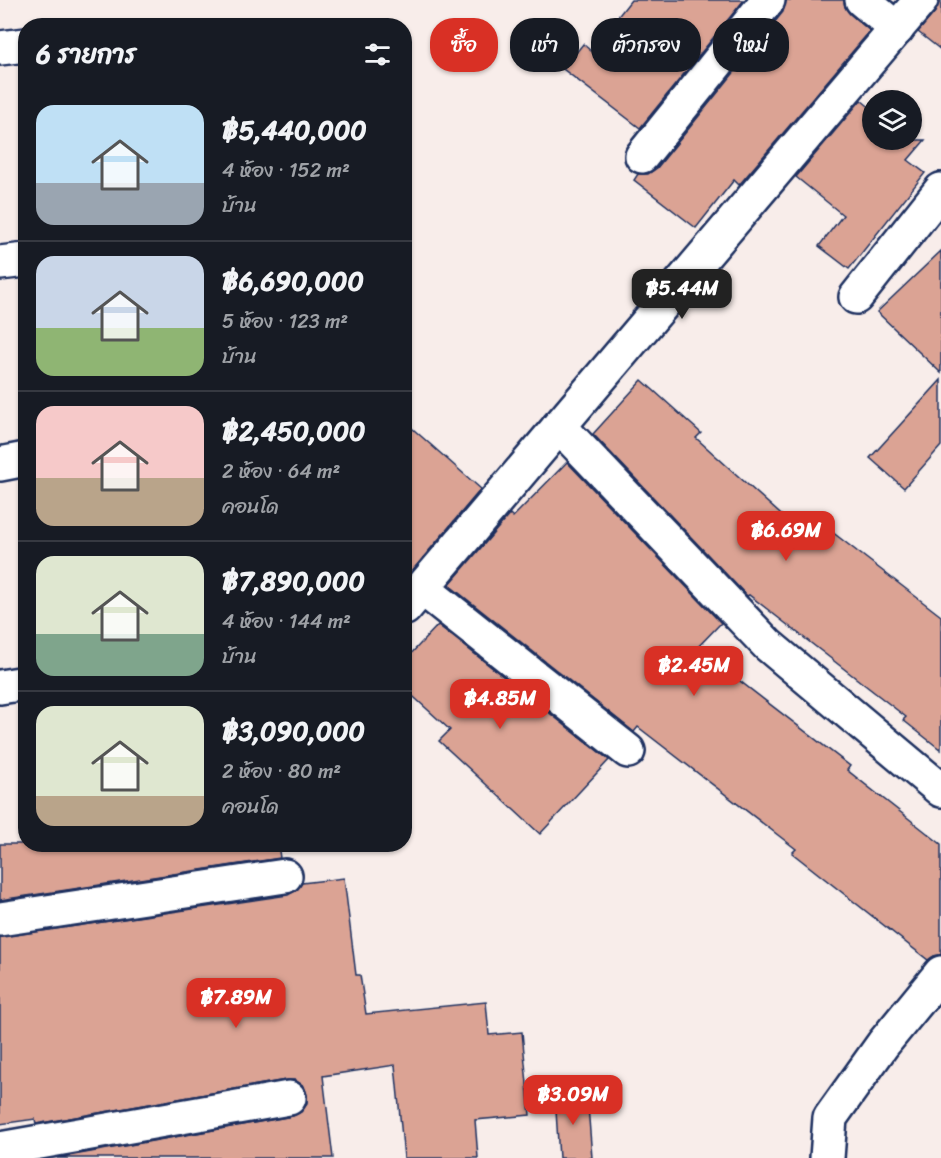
<!DOCTYPE html>
<html lang="th">
<head>
<meta charset="utf-8">
<style>
  :root { --surface:#171b24; --page:#20242c; --text:#f1f3f6; --muted:#9ea1a6; --line:#363941; --accent:#d93025 }
  body { margin:0; font-family:Sriracha,"Playpen Sans Thai",sans-serif; background:var(--page); color:var(--text); height:100vh; display:flex; flex-direction:column; font-size:22px; white-space:nowrap }
  * { box-sizing:border-box; margin:0 }
  p { font-size:20px; color:var(--muted) }
  .icon { flex:none; width:33px; height:33px; fill:none; stroke:currentColor; stroke-width:2; stroke-linecap:round; stroke-linejoin:round }
  .map { position:relative; flex:1; overflow:hidden }
  .panel { position:absolute; left:18px; top:18px; width:394px; height:834px; display:flex; flex-direction:column; background:var(--surface); border-radius:24px; box-shadow:0 2px 4px #0004 }
  .panel>* { flex:none }
  .guide { position:absolute; left:430px; top:18px; width:420px; height:54px; display:flex; gap:12px }
  .tools { position:absolute; left:862px; top:90px; display:grid; gap:12px }
  .tools a { display:grid; place-items:center; width:60px; height:60px; border-radius:50%; background:var(--surface); box-shadow:0 2px 4px #0004; font-size:30px }
  .price { position:absolute; translate:-50% -51px; padding:0 14px; border-radius:12px; background:var(--accent); color:#fff; font-size:20px; line-height:39px; filter:drop-shadow(0 2px 3px #0008) }
  .price::after { content:''; position:absolute; left:50%; top:36px; width:18px; height:14px; margin-left:-9px; background:inherit; clip-path:polygon(0 0,100% 0,50% 100%) }
  .price.active { background:#222; color:#fff }
  ul { padding:0; list-style:none }
  li { display:flex; align-items:center; gap:18px; height:150px; padding:0 18px }
  li+li { border-top:2px solid var(--line) }
  li span { display:grid; place-items:center; flex:none; width:168px; height:120px; border-radius:18px; color:#555 }
  li>.icon { margin-inline-start:auto }
  span .icon { width:72px; height:72px; fill:#fffc; stroke-width:1 }
  li b { font-size:26px }
  h2 { display:flex; justify-content:space-between; align-items:center; height:72px; padding:0 18px; font-size:26px }
  .pill { padding:0 21px; border-radius:24px; background:var(--surface); box-shadow:0 2px 4px #0004; font-size:21px; line-height:54px }
  .pill.active { background:var(--accent); color:#fff }
  .map>svg:first-child { display:block }
  .building { fill:#dba394; stroke:#1b2f5e; stroke-width:1.5 }
  .lines { fill:none; stroke-linecap:round; stroke-linejoin:round }
  .minor-casing { stroke:#1b2f5e; stroke-width:38 }
  .minor { stroke:#fff; stroke-width:33 }
</style>
</head>
<body>
<div class="map">
<svg width="941" height="1158" viewBox="0 0 941 1158">
  <rect width="100%" height="100%" fill="#f8edea"/>
  <filter id="ink" filterUnits="userSpaceOnUse"><feTurbulence type="fractalNoise" baseFrequency=".0167" numOctaves="2"/><feDisplacementMap in="SourceGraphic" scale="12" xChannelSelector="R" yChannelSelector="G"/><feConvolveMatrix kernelMatrix="1 2 1 2 8 2 1 2 1" color-interpolation-filters="sRGB"/></filter>
  <g filter="url(#ink)">
    <g class="building">
      <polygon points="631,0 744,0 640,128 563,69 583,44 591,51"/>
      <polygon points="786,0 844,0 845,7 850,14 870,31 739,185 734,180 696,228 634,180 638,174 648,174 657,168 783,12"/>
      <polygon points="939,0 941,0 941,50 918,32 935,12"/>
      <polygon points="861,100 873,110 873,140 925,140 908,160 925,173 849,269 819,246 843,215 796,177"/>
      <polygon points="941,251 941,373 877,312"/>
      <polygon points="642,380 701,433 696,438 810,541 823,525 941,616 941,750 903,720 906,717 749,595 747,596 593,434"/>
      <polygon points="941,380 941,446 904,488 870,458"/>
      <polygon points="405,422 481,489 405,579"/>
      <polygon points="567,462 721,623 697,648 850,766 847,770 941,844 941,955 934,956 928,960 792,853 796,849 638,727 634,732 449,585 510,514 513,517"/>
      <polygon points="438,625 609,760 540,834 439,741 450,730 405,689 405,660"/>
      <polygon points="0,844 278,844 280,858 0,900"/>
      <polygon points="344,878 356,975 360,975 366,1014 486,1002 489,1035 522,1032 530,1115 475,1120 478,1158 404,1158 395,1065 323,1076 333,1158 57,1158 293,1116 301,1112 307,1104 307,1095 304,1086 295,1080 286,1080 36,1124 35,1119 0,1124 0,937 288,895 297,890 302,883"/>
      <polygon points="587,1093 592,1158 559,1158 555,1095"/>
    </g>
    <g class="lines">
      <g class="minor-casing">
        <g id="minor">
          <polyline points="862,0 897,29"/>
          <polyline points="0,48 26,45"/>
          <polyline points="642,156 768,0"/>
          <polyline points="0,263 26,260"/>
          <polyline points="856,297 941,190"/>
          <polyline points="559,426 768,645 941,790"/>
          <polyline points="0,464 26,459"/>
          <polyline points="422,588 628,751"/>
          <polyline points="405,608 921,0"/>
          <polyline points="0,687 26,683"/>
          <polyline points="0,919 285,876"/>
          <polyline points="0,1149 289,1098"/>
          <polyline points="827,1158 830,1118 883,1044 941,973"/>
        </g>
      </g>
      <use href="#minor" class="minor"/>
    </g>
  </g>
</svg>
<div class="tools">
<a><svg class="icon" aria-label="layers" viewBox="0 0 24 24"><path d="M12 4l9 5-9 5-9-5zM3 14l9 5 9-5"/></svg></a>
</div>
<b class="price active" style="left:682px;top:320px">฿5.44M</b>
<b class="price" style="left:786px;top:562px">฿6.69M</b>
<b class="price" style="left:694px;top:697px">฿2.45M</b>
<b class="price" style="left:500px;top:730px">฿4.85M</b>
<b class="price" style="left:236px;top:1029px">฿7.89M</b>
<b class="price" style="left:573px;top:1126px">฿3.09M</b>
<div class="guide">
<a class="pill active">ซื้อ</a>
<a class="pill">เช่า</a>
<a class="pill">ตัวกรอง</a>
<a class="pill">ใหม่</a>
</div>
<section class="panel">
<h2>6 รายการ<svg class="icon" aria-label="filters" viewBox="0 0 24 24"><path d="M4 7h16M4 17h16"/><circle cx="9" cy="7" r="2"/><circle cx="15" cy="17" r="2"/></svg></h2>
<ul>
<li><span style="background:linear-gradient(#bfe0f5 65%,#9aa5b1 0)"><svg class="icon" aria-label="home" viewBox="0 0 24 24"><path d="M3 11l9-7 9 7M6 9v11h12V9"/></svg></span><div><b>฿5,440,000</b><p>4 ห้อง · 152 m²</p><p>บ้าน</p></div></li>
<li><span style="background:linear-gradient(#c9d6e8 60%,#8fb573 0)"><svg class="icon" aria-label="home" viewBox="0 0 24 24"><path d="M3 11l9-7 9 7M6 9v11h12V9"/></svg></span><div><b>฿6,690,000</b><p>5 ห้อง · 123 m²</p><p>บ้าน</p></div></li>
<li><span style="background:linear-gradient(#f6c9c9 60%,#b9a48a 0)"><svg class="icon" aria-label="home" viewBox="0 0 24 24"><path d="M3 11l9-7 9 7M6 9v11h12V9"/></svg></span><div><b>฿2,450,000</b><p>2 ห้อง · 64 m²</p><p>คอนโด</p></div></li>
<li><span style="background:linear-gradient(#dfe7d0 65%,#7fa58c 0)"><svg class="icon" aria-label="home" viewBox="0 0 24 24"><path d="M3 11l9-7 9 7M6 9v11h12V9"/></svg></span><div><b>฿7,890,000</b><p>4 ห้อง · 144 m²</p><p>บ้าน</p></div></li>
<li><span style="background:linear-gradient(#dfe7d0 75%,#b9a48a 0)"><svg class="icon" aria-label="home" viewBox="0 0 24 24"><path d="M3 11l9-7 9 7M6 9v11h12V9"/></svg></span><div><b>฿3,090,000</b><p>2 ห้อง · 80 m²</p><p>คอนโด</p></div></li>
</ul>
</section>
</div>
</body>
</html>
